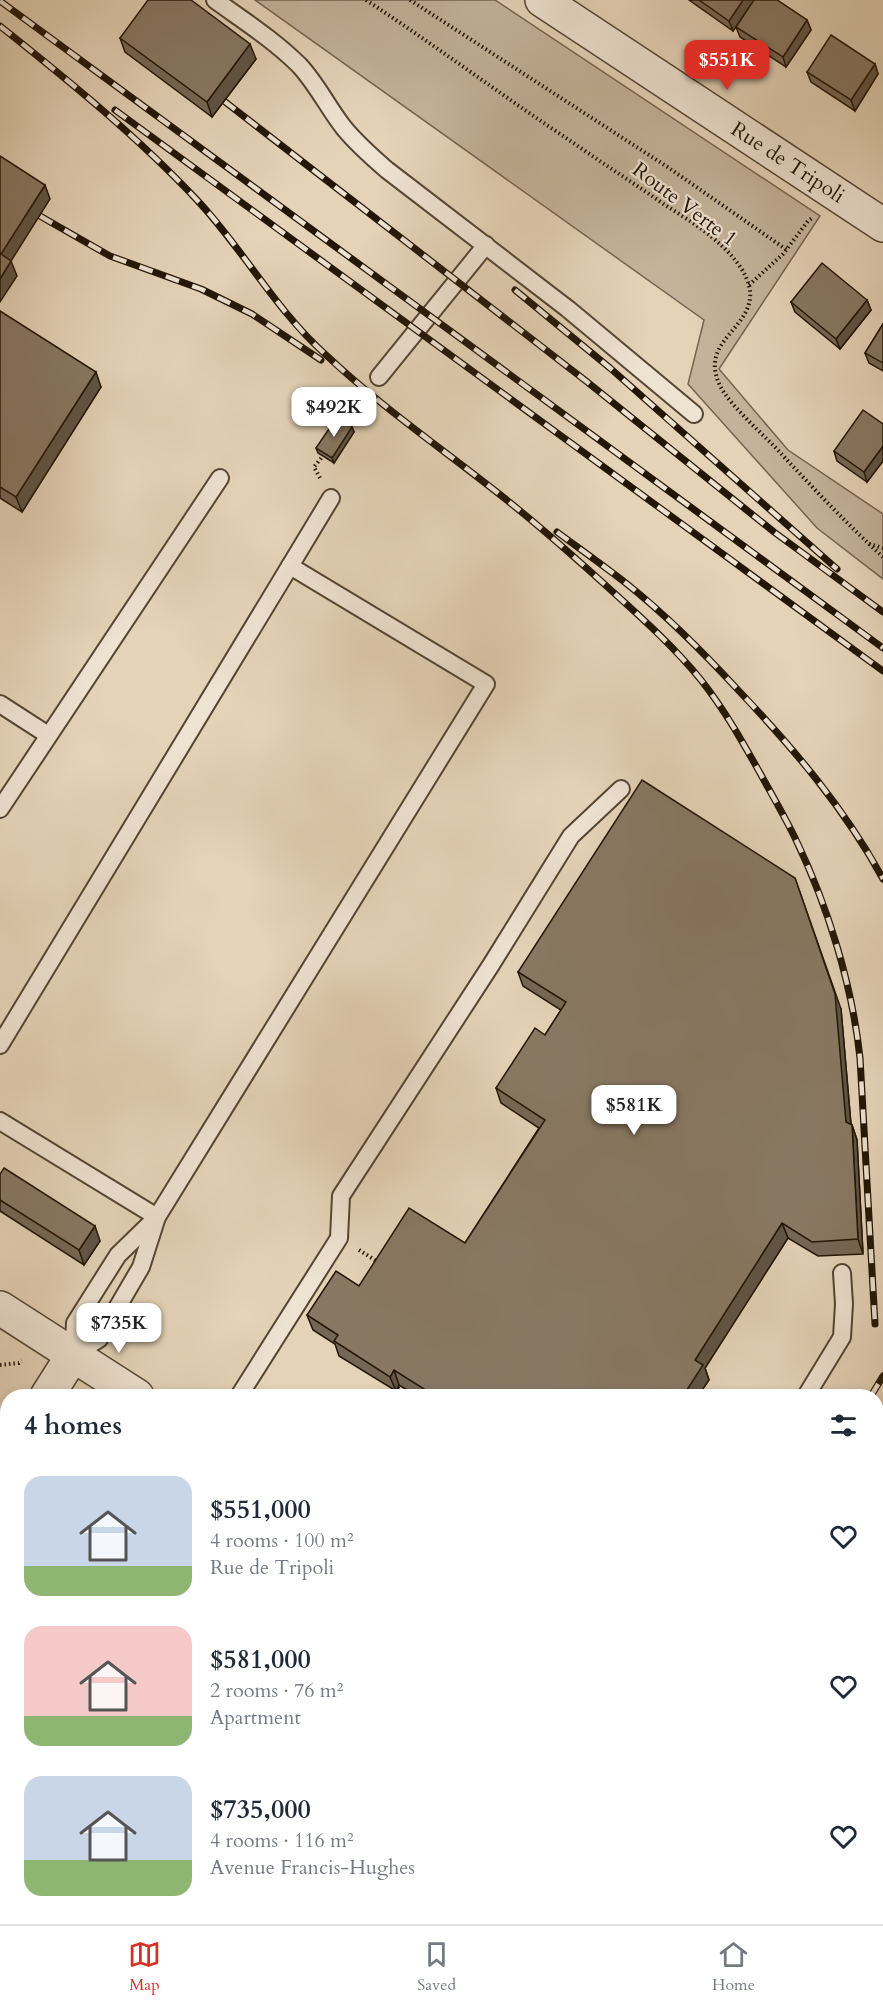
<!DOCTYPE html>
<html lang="en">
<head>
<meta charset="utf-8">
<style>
  :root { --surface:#fff; --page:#f2f2f3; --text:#1f2937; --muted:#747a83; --line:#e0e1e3; --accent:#d93025 }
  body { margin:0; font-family:Cardo,serif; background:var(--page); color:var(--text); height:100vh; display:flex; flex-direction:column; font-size:22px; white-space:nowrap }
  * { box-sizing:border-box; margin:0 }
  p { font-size:20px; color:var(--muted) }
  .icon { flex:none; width:33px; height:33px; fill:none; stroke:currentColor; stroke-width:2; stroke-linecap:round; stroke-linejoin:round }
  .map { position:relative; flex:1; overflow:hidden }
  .drawer { position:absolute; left:0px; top:1389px; width:884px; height:536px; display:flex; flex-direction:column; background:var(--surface); border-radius:24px 24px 0 0; box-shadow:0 3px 9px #0003 }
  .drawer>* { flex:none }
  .price { position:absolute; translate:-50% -51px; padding:0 14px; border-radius:12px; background:#fff; color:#222; font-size:20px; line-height:39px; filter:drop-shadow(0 2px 3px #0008) }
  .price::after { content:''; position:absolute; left:50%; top:36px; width:18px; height:14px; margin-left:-9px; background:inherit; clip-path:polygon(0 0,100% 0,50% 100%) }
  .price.selected { background:var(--accent); color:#fff }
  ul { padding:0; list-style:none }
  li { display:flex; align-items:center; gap:18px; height:150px; padding:0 24px }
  li span { display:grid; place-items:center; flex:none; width:168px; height:120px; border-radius:18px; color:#555 }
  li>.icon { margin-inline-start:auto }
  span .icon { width:72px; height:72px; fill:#fffc; stroke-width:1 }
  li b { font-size:26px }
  h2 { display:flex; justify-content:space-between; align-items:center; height:72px; padding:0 24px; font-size:26px }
  .dock { display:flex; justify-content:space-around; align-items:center; height:84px; border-top:2px solid var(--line); background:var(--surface); font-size:16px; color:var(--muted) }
  .dock a { display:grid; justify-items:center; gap:3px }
  .dock .selected { color:var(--accent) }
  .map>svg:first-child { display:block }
  .green { fill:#c4b39a; stroke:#746450; stroke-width:1.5 }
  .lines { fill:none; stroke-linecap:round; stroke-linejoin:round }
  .lane-casing { stroke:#544533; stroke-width:20 }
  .street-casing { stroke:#544533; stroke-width:36 }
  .path { stroke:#231607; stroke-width:4; stroke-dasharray:1.5 3; stroke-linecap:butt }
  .lane { stroke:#eee2d1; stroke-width:16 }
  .street { stroke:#eee2d1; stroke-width:33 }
  .rail-casing { stroke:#231607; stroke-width:7 }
  .rail { stroke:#eee2d1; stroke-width:4.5; stroke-dasharray:14; stroke-linecap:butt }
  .wall { fill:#756755; stroke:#231607; stroke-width:1.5 }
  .shaded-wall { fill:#5f5445; stroke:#231607; stroke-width:1.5 }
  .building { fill:#887863; stroke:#231607; stroke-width:1.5 }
  .labels { text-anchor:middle; stroke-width:4.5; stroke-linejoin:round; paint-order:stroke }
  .street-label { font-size:21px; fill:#231607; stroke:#eee2d1 }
</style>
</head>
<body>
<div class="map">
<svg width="883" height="1924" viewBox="0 0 883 1924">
  <rect width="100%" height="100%" fill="#e5d3b8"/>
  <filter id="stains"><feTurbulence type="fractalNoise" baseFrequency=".00333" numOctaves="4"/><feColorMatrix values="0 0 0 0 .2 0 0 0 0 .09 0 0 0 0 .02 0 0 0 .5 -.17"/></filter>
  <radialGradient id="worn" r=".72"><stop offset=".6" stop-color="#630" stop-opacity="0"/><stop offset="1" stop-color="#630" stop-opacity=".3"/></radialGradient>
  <polygon class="green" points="255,0 495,0 820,216 719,369 788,450 883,514 883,579 817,528 688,384 704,320"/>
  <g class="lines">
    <g class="lane-casing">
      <g id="lane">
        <path d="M 215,0 C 244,21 274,40 299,65 C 317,84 328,108 344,128 C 357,144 372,157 387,170 L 568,309 L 694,414"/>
        <polyline points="379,377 486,245"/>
        <polyline points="290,566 331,498"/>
        <polyline points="0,704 48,735"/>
        <polyline points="0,809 220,478"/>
        <polyline points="0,1045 290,566 486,684 157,1217 141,1267 99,1339 73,1355"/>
        <polyline points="0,1121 157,1217"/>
        <polyline points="73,1355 75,1323 118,1255 154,1220"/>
        <polyline points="239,1396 339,1238 341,1196 491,965 571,836 621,789"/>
        <polyline points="806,1396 842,1337 844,1304 842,1273"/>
        <polyline points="876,1700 883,1706"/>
        <polyline points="0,1780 8,1768"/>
        <polyline points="0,1923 1,1924"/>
        <polyline points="463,1924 467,1917"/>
        <polyline points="573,1924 577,1917"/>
      </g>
    </g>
    <g class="street-casing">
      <g id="street">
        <polyline points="542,0 883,225"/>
        <polyline points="0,1308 137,1396"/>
        <polyline points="47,1396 73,1355"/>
        <polyline points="0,1472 8,1460"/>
        <polyline points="853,1917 861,1924"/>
      </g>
    </g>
    <g class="path">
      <path d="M 366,0 C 436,46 504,97 575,144 C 605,165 635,184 665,205 C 692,222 723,241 741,268 C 773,318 711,331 715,369 C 716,378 720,387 725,394 C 739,413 758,430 775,447 C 810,485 845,522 883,557"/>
      <polyline points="410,0 669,168 787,250"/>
      <polyline points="749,285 783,254 808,221 812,218"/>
      <polyline points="320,478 314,467 323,456"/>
      <polyline points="869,544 883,548"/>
      <polyline points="359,1250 378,1262"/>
      <polyline points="0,1365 19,1363 22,1361"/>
      <polyline points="398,1388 411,1396"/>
      <polyline points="693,1917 704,1924"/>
    </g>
    <use href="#lane" class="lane"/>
    <use href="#street" class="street"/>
    <g class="rail-casing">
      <g id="rail">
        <polyline points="0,1 883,648"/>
        <path d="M 0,26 C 69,81 137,136 197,200 C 243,249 275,309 325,354 C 382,408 447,452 508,501 C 544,530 579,561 613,592 C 644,620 674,647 701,680 C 724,709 742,741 760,773 C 772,795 785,817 796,840 C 828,907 852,984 860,1058 L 875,1324"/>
        <polyline points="224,101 586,381 774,532 883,612"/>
        <polyline points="115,110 883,671"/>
        <polyline points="40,216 110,256 201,289 252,314 321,360"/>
        <polyline points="515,290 610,368 837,569"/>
        <path d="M 557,532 C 580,549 604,566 627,584 C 667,616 704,653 739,691 C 794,749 845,809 883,879"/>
        <polyline points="871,1396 883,1376"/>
        <polyline points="536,1924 540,1917"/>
        <polyline points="550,1924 554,1917"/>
      </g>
    </g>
    <use href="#rail" class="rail"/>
  </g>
  <g class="wall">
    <polygon points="689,0 777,0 807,20 811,30 786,67 740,37 736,27 747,11 733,31"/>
    <polygon points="120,38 256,59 212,117 125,52"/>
    <polygon points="875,64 878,74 855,111 811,82 807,72"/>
    <polygon points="867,300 871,310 840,349 795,312 791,302"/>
    <polygon points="0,311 101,387 22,512 0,498"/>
    <polygon points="883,324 883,371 869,363 865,353"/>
    <polygon points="883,424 883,461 867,482 837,461 834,451"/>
    <polygon points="352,427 354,432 334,463 318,453 316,448"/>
    <polygon points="518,972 841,1009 851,1124 852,1125 857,1140 863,1254 818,1256 788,1238 705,1368 709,1380 698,1396 417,1396 399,1385 396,1391 339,1356 335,1344 313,1330 307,1315 359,1286 465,1243 539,1128 501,1103 496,1088 545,1035 561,1010 523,986"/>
    <polygon points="0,1174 100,1241 84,1265 0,1211"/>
  </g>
  <g class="shaded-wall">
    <polygon points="743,0 754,0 733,31 729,21"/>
    <polygon points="807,20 811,30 786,67 783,57"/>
    <polygon points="250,44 256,59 212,117 207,102"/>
    <polygon points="875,64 878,74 855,111 851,100"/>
    <polygon points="45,185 50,199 6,269 1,254"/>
    <polygon points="11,261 17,276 0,302 0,279"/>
    <polygon points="867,300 871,310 840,349 836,339"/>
    <polygon points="96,372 101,387 22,512 16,497"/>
    <polygon points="352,427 354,432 334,463 332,458"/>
    <polygon points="883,446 883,461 867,482 864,472"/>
    <polygon points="795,878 841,1009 852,1137 846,1122"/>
    <polygon points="852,1125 857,1140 863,1254 858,1239"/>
    <polygon points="782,1223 788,1238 705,1368 709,1380 698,1396 683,1396 695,1360"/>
    <polygon points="95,1226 100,1241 84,1265 79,1250"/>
    <polygon points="394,1370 399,1385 396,1391 390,1377"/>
  </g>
  <g class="building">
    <polygon points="148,0 191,0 250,44 207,102 120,38"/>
    <polygon points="699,0 743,0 729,21"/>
    <polygon points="754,0 777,0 807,20 783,57 736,27"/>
    <polygon points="831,35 875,64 851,100 807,72"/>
    <polygon points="0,156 45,185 1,254 11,261 0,279"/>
    <polygon points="822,263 867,300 836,339 791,302"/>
    <polygon points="0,311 96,372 16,497 0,487"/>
    <polygon points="883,324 883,363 865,353"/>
    <polygon points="863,410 883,424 883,446 864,472 834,451"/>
    <polygon points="337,417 352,427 332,458 316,448"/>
    <polygon points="642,780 795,878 835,994 846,1122 852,1125 858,1239 812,1242 782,1223 695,1360 703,1365 683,1396 435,1396 394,1370 390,1377 334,1341 338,1335 307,1315 336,1271 359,1286 409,1208 465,1243 545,1120 496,1088 535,1028 545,1035 566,1002 518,972"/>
    <polygon points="4,1168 95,1226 79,1250 0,1200 0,1174"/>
    <polygon points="587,1917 685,1917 697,1924 583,1924"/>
  </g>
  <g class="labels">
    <g class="street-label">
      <text transform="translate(788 162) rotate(33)" y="7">Rue de Tripoli</text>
      <text transform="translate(685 204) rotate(37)" y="7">Route Verte 1</text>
    </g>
  </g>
  <rect width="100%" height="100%" filter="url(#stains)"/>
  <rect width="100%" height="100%" fill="url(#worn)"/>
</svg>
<b class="price selected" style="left:727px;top:91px">$551K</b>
<b class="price" style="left:334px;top:438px">$492K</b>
<b class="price" style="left:634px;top:1136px">$581K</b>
<b class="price" style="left:119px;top:1354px">$735K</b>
<section class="drawer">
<h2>4 homes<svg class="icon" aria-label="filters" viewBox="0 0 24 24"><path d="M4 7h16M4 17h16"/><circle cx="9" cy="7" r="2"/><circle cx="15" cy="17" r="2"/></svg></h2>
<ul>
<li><span style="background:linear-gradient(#c9d6e8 75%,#8fb573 0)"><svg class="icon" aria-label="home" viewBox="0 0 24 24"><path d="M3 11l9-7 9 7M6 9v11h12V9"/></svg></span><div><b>$551,000</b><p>4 rooms · 100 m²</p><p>Rue de Tripoli</p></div><svg class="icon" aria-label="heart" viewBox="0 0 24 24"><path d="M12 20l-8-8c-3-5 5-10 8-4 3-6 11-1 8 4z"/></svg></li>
<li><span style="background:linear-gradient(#f6c9c9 75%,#8fb573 0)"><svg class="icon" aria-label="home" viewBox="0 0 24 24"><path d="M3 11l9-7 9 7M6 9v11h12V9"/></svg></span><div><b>$581,000</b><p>2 rooms · 76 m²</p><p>Apartment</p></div><svg class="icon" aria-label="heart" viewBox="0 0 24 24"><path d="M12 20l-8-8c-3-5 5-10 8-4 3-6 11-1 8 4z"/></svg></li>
<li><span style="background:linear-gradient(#c9d6e8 70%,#8fb573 0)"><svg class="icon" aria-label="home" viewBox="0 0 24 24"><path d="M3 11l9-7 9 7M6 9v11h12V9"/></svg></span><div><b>$735,000</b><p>4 rooms · 116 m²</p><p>Avenue Francis-Hughes</p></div><svg class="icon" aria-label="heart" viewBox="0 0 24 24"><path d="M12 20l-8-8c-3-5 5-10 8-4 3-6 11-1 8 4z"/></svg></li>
</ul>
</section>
</div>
<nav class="dock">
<a class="selected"><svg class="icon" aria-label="map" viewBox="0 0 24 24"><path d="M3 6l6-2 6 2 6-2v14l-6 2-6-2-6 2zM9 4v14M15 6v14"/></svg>Map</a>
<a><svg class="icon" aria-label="saved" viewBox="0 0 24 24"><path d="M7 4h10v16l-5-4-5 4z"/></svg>Saved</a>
<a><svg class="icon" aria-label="home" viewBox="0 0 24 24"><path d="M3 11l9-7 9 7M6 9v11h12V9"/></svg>Home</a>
</nav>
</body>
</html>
